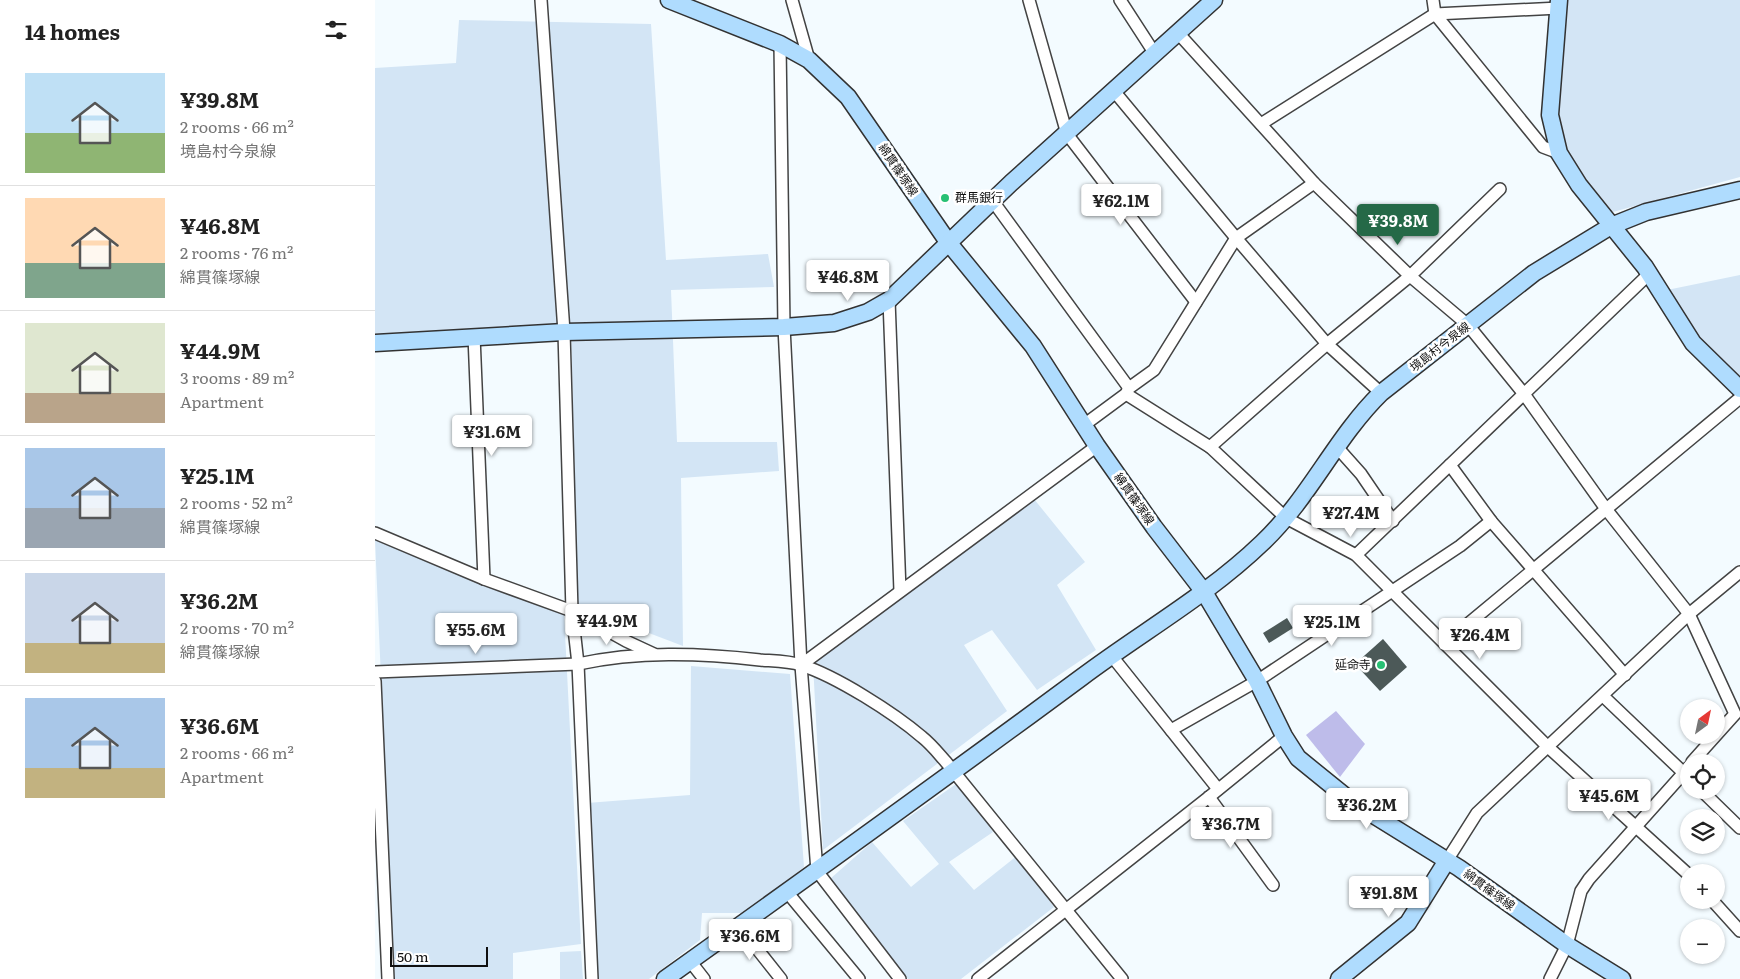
<!DOCTYPE html>
<html lang="en">
<head>
<meta charset="utf-8">
<style>
  :root { --surface:#fff; --page:#f2f2f2; --text:#222; --muted:#767676; --line:#e0e0e0; --accent:#256947 }
  body { margin:0; font-family:Literata,"Noto Sans JP",serif; background:var(--page); color:var(--text); height:100vh; display:flex; flex-direction:column; font-size:19px; white-space:nowrap }
  * { box-sizing:border-box; margin:0 }
  p { font-size:16px; color:var(--muted) }
  .icon { flex:none; width:28px; height:28px; fill:none; stroke:currentColor; stroke-width:2; stroke-linecap:round; stroke-linejoin:round }
  .map { position:relative; flex:1; overflow:hidden }
  .drawer { display:flex; flex-direction:column; background:var(--surface); width:375px }
  .drawer>* { flex:none }
  .needle { width:32px; rotate:33deg }
  .fabs { position:absolute; left:1305px; top:699px; display:grid; gap:10px }
  .fabs a { display:grid; place-items:center; width:45px; height:45px; border-radius:50%; background:var(--surface); box-shadow:0 1px 4px #0004; font-size:25px }
  .scale { position:absolute; left:15px; bottom:12px; width:98px; box-sizing:border-box; padding-left:5px; border:2px solid #101010; border-top:0; font-size:14px; line-height:18px; white-space:nowrap; color:#101010; -webkit-text-stroke:4px #fff; paint-order:stroke }
  .price { position:absolute; translate:-50% -42px; padding:0 11px; border-radius:5px; background:#fff; color:#222; font-size:16px; line-height:32px; filter:drop-shadow(0 1px 2px #0008) }
  .price::after { content:''; position:absolute; left:50%; top:30px; width:15px; height:11px; margin-left:-8px; background:inherit; clip-path:polygon(0 0,100% 0,50% 100%) }
  .price.selected { background:var(--accent); color:#fff }
  ul { padding:0; list-style:none }
  li { display:flex; align-items:center; gap:15px; height:125px; padding:0 25px }
  li+li { border-top:1px solid var(--line) }
  li span { display:grid; place-items:center; flex:none; width:140px; height:100px; border-radius:0px; color:#555 }
  li>.icon { margin-inline-start:auto }
  span .icon { width:60px; height:60px; fill:#fffc; stroke-width:1 }
  li b { font-size:21px }
  h2 { display:flex; justify-content:space-between; align-items:center; height:60px; padding:0 25px; font-size:21px }
  main { display:flex; flex:1; min-height:0 }
  .map>svg:first-child { display:block }
  .farmland { fill:#d3e5f5 }
  .green { fill:#bebcea }
  .building { fill:#4c5958 }
  .lines { fill:none; stroke-linecap:round; stroke-linejoin:round }
  .street-casing { stroke:#434343; stroke-width:14 }
  .secondary-casing { stroke:#323232; stroke-width:19 }
  .street { stroke:#fff; stroke-width:11 }
  .secondary { stroke:#afdcfe; stroke-width:16 }
  .poi-dot { fill:#28c074; stroke:#fff; stroke-width:2 }
  .labels { text-anchor:middle; stroke-width:5; stroke-linejoin:round; paint-order:stroke }
  .street-label { font-size:12px; fill:#101010; stroke:#fff }
  .poi-label { font-size:12px; fill:#101010; stroke:#fff; text-anchor:start }
</style>
</head>
<body>
<main>
<section class="drawer">
<h2>14 homes<svg class="icon" aria-label="filters" viewBox="0 0 24 24"><path d="M4 7h16M4 17h16"/><circle cx="9" cy="7" r="2"/><circle cx="15" cy="17" r="2"/></svg></h2>
<ul>
<li><span style="background:linear-gradient(#bfe0f5 60%,#8fb573 0)"><svg class="icon" aria-label="home" viewBox="0 0 24 24"><path d="M3 11l9-7 9 7M6 9v11h12V9"/></svg></span><div><b>¥39.8M</b><p>2 rooms · 66 m²</p><p>境島村今泉線</p></div></li>
<li><span style="background:linear-gradient(#ffd9b3 65%,#7fa58c 0)"><svg class="icon" aria-label="home" viewBox="0 0 24 24"><path d="M3 11l9-7 9 7M6 9v11h12V9"/></svg></span><div><b>¥46.8M</b><p>2 rooms · 76 m²</p><p>綿貫篠塚線</p></div></li>
<li><span style="background:linear-gradient(#dfe7d0 70%,#b9a48a 0)"><svg class="icon" aria-label="home" viewBox="0 0 24 24"><path d="M3 11l9-7 9 7M6 9v11h12V9"/></svg></span><div><b>¥44.9M</b><p>3 rooms · 89 m²</p><p>Apartment</p></div></li>
<li><span style="background:linear-gradient(#a9c7e8 60%,#9aa5b1 0)"><svg class="icon" aria-label="home" viewBox="0 0 24 24"><path d="M3 11l9-7 9 7M6 9v11h12V9"/></svg></span><div><b>¥25.1M</b><p>2 rooms · 52 m²</p><p>綿貫篠塚線</p></div></li>
<li><span style="background:linear-gradient(#c9d6e8 70%,#c2b280 0)"><svg class="icon" aria-label="home" viewBox="0 0 24 24"><path d="M3 11l9-7 9 7M6 9v11h12V9"/></svg></span><div><b>¥36.2M</b><p>2 rooms · 70 m²</p><p>綿貫篠塚線</p></div></li>
<li><span style="background:linear-gradient(#a9c7e8 70%,#c2b280 0)"><svg class="icon" aria-label="home" viewBox="0 0 24 24"><path d="M3 11l9-7 9 7M6 9v11h12V9"/></svg></span><div><b>¥36.6M</b><p>2 rooms · 66 m²</p><p>Apartment</p></div></li>
</ul>
</section>
<div class="map">
<svg width="1365" height="979" viewBox="0 0 1365 979">
  <rect width="100%" height="100%" fill="#f3fbff"/>
  <g class="farmland">
    <polygon points="1183,0 1365,0 1365,177 1238,212 1189,152 1179,117"/>
    <polygon points="84,20 276,24 291,260 393,254 399,287 296,290 302,442 402,442 404,471 306,478 308,646 203,606 196,328 0,337 0,68 81,63"/>
    <polygon points="1365,275 1365,375 1362,376 1322,342 1292,290"/>
    <polygon points="659,499 710,562 682,585 721,650 662,690 617,630 589,645 632,711 448,850 438,664"/>
    <polygon points="0,540 189,614 206,944 138,953 138,979 19,979"/>
    <polygon points="316,666 415,674 429,867 373,913 327,913 325,940 274,979 223,979 212,803 315,795"/>
    <polygon points="584,782 618,832 574,862 599,890 643,855 679,907 586,979 533,979 455,879 497,842 536,887 564,864 528,821"/>
    <polygon points="206,951 208,979 185,979 185,952"/>
  </g>
  <polygon class="green" points="961,711 990,744 965,777 931,735"/>
  <g class="building">
    <polygon points="912,618 918,628 894,643 888,633"/>
    <polygon points="1008,639 1032,667 1005,691 980,664"/>
  </g>
  <g class="lines">
    <g class="street-casing">
      <g id="street">
        <polyline points="166,0 189,332 197,611 203,664 217,979"/>
        <polyline points="417,0 434,60"/>
        <polyline points="654,0 692,134 821,302"/>
        <polyline points="745,0 780,54"/>
        <polyline points="1058,0 1060,14 1168,147 1184,153"/>
        <polyline points="803,33 939,183 1035,276 1093,325 1149,394 1231,509 1314,614 1360,714 1317,762"/>
        <polyline points="405,44 409,327 426,665 442,871 525,979"/>
        <polyline points="739,91 861,238 952,344 1006,393"/>
        <polyline points="886,124 1060,14 1184,8"/>
        <polyline points="620,204 754,388"/>
        <polyline points="514,300 525,591"/>
        <polyline points="99,336 109,579"/>
        <polyline points="751,394 835,447 911,518 981,555 1173,747 1314,875"/>
        <polyline points="709,425 751,394 754,388 779,370 861,238 939,183"/>
        <polyline points="961,446 986,474 1018,521"/>
        <polyline points="835,447 952,344 1035,276 1125,189"/>
        <polyline points="1075,465 1116,521 1250,675"/>
        <polyline points="0,533 109,579 197,611 251,641 279,654"/>
        <polyline points="981,555 1274,274"/>
        <polyline points="1070,643 1365,398"/>
        <polyline points="736,655 843,789"/>
        <polyline points="426,665 722,446"/>
        <path d="M 0,672 L 203,664 C 263,651 324,653 385,660 C 398,661 414,661 426,665 C 461,676 519,713 547,737 C 556,744 563,753 571,762 L 747,979"/>
        <polyline points="0,681 13,979"/>
        <polyline points="1228,696 1313,777"/>
        <polyline points="796,730 882,681 1085,546 1116,521"/>
        <polyline points="1326,790 1365,828"/>
        <polyline points="834,797 898,885"/>
        <polyline points="1071,862 1102,813 1314,614 1365,572"/>
        <polyline points="412,892 484,979"/>
        <polyline points="1337,900 1365,931"/>
        <polyline points="364,926 406,979"/>
        <polyline points="315,961 329,979"/>
        <polyline points="603,979 834,797 909,736"/>
        <polyline points="1175,979 1192,945 1206,891 1214,879 1314,767"/>
      </g>
    </g>
    <g class="secondary-casing">
      <g id="secondary">
        <polyline points="294,0 405,44 434,60 473,97 573,242 658,346 722,446 779,527 829,592 882,681 909,736 923,758 976,801 1084,868 1192,945 1247,979"/>
        <polyline points="1184,0 1175,115 1184,153 1204,185 1270,267 1318,343 1365,389"/>
        <polyline points="0,343 189,332 409,327 459,323 493,312 514,300 636,183 839,0"/>
        <path d="M 290,979 C 430,879 569,779 707,677 C 767,632 833,595 887,543 C 934,499 960,438 1006,393 L 1159,273 L 1236,226 L 1271,212 L 1365,190"/>
        <polyline points="964,979 1033,923 1071,862"/>
      </g>
    </g>
    <use href="#street" class="street"/>
    <use href="#secondary" class="secondary"/>
  </g>
  <g class="poi-dot">
    <circle cx="570" cy="198" r="5"/>
    <circle cx="1006" cy="665" r="5"/>
  </g>
  <g class="labels">
    <g class="street-label">
      <text transform="translate(523 170) rotate(56)" y="4">綿貫篠塚線</text>
      <text transform="translate(1065 347) rotate(-38)" y="4">境島村今泉線</text>
      <text transform="translate(759 499) rotate(55)" y="4">綿貫篠塚線</text>
      <text transform="translate(1114 890) rotate(36)" y="4">綿貫篠塚線</text>
    </g>
    <g class="poi-label">
      <text x="580" y="202">群馬銀行</text>
      <text x="996" y="669" text-anchor="end">延命寺</text>
    </g>
  </g>
</svg>
<div class="fabs">
<a><svg class="needle" viewBox="-14 -14 28 28"><path d="M0-13l5 13h-10z" fill="#e53935"/><path d="M0 13l5-13h-10z" fill="#767676"/></svg></a>
<a><svg class="icon" aria-label="locate" viewBox="0 0 24 24"><circle cx="12" cy="12" r="6"/><path d="M12 2v4M12 18v4M2 12h4M18 12h4"/></svg></a>
<a><svg class="icon" aria-label="layers" viewBox="0 0 24 24"><path d="M12 4l9 5-9 5-9-5zM3 14l9 5 9-5"/></svg></a>
<a>+</a>
<a>−</a>
</div>
<div class="scale">50 m</div>
<b class="price" style="left:746px;top:226px">¥62.1M</b>
<b class="price selected" style="left:1023px;top:246px">¥39.8M</b>
<b class="price" style="left:473px;top:302px">¥46.8M</b>
<b class="price" style="left:117px;top:457px">¥31.6M</b>
<b class="price" style="left:976px;top:538px">¥27.4M</b>
<b class="price" style="left:232px;top:646px">¥44.9M</b>
<b class="price" style="left:957px;top:647px">¥25.1M</b>
<b class="price" style="left:101px;top:655px">¥55.6M</b>
<b class="price" style="left:1105px;top:660px">¥26.4M</b>
<b class="price" style="left:1234px;top:821px">¥45.6M</b>
<b class="price" style="left:992px;top:830px">¥36.2M</b>
<b class="price" style="left:856px;top:849px">¥36.7M</b>
<b class="price" style="left:1014px;top:918px">¥91.8M</b>
<b class="price" style="left:375px;top:961px">¥36.6M</b>
</div>
</main>
</body>
</html>
